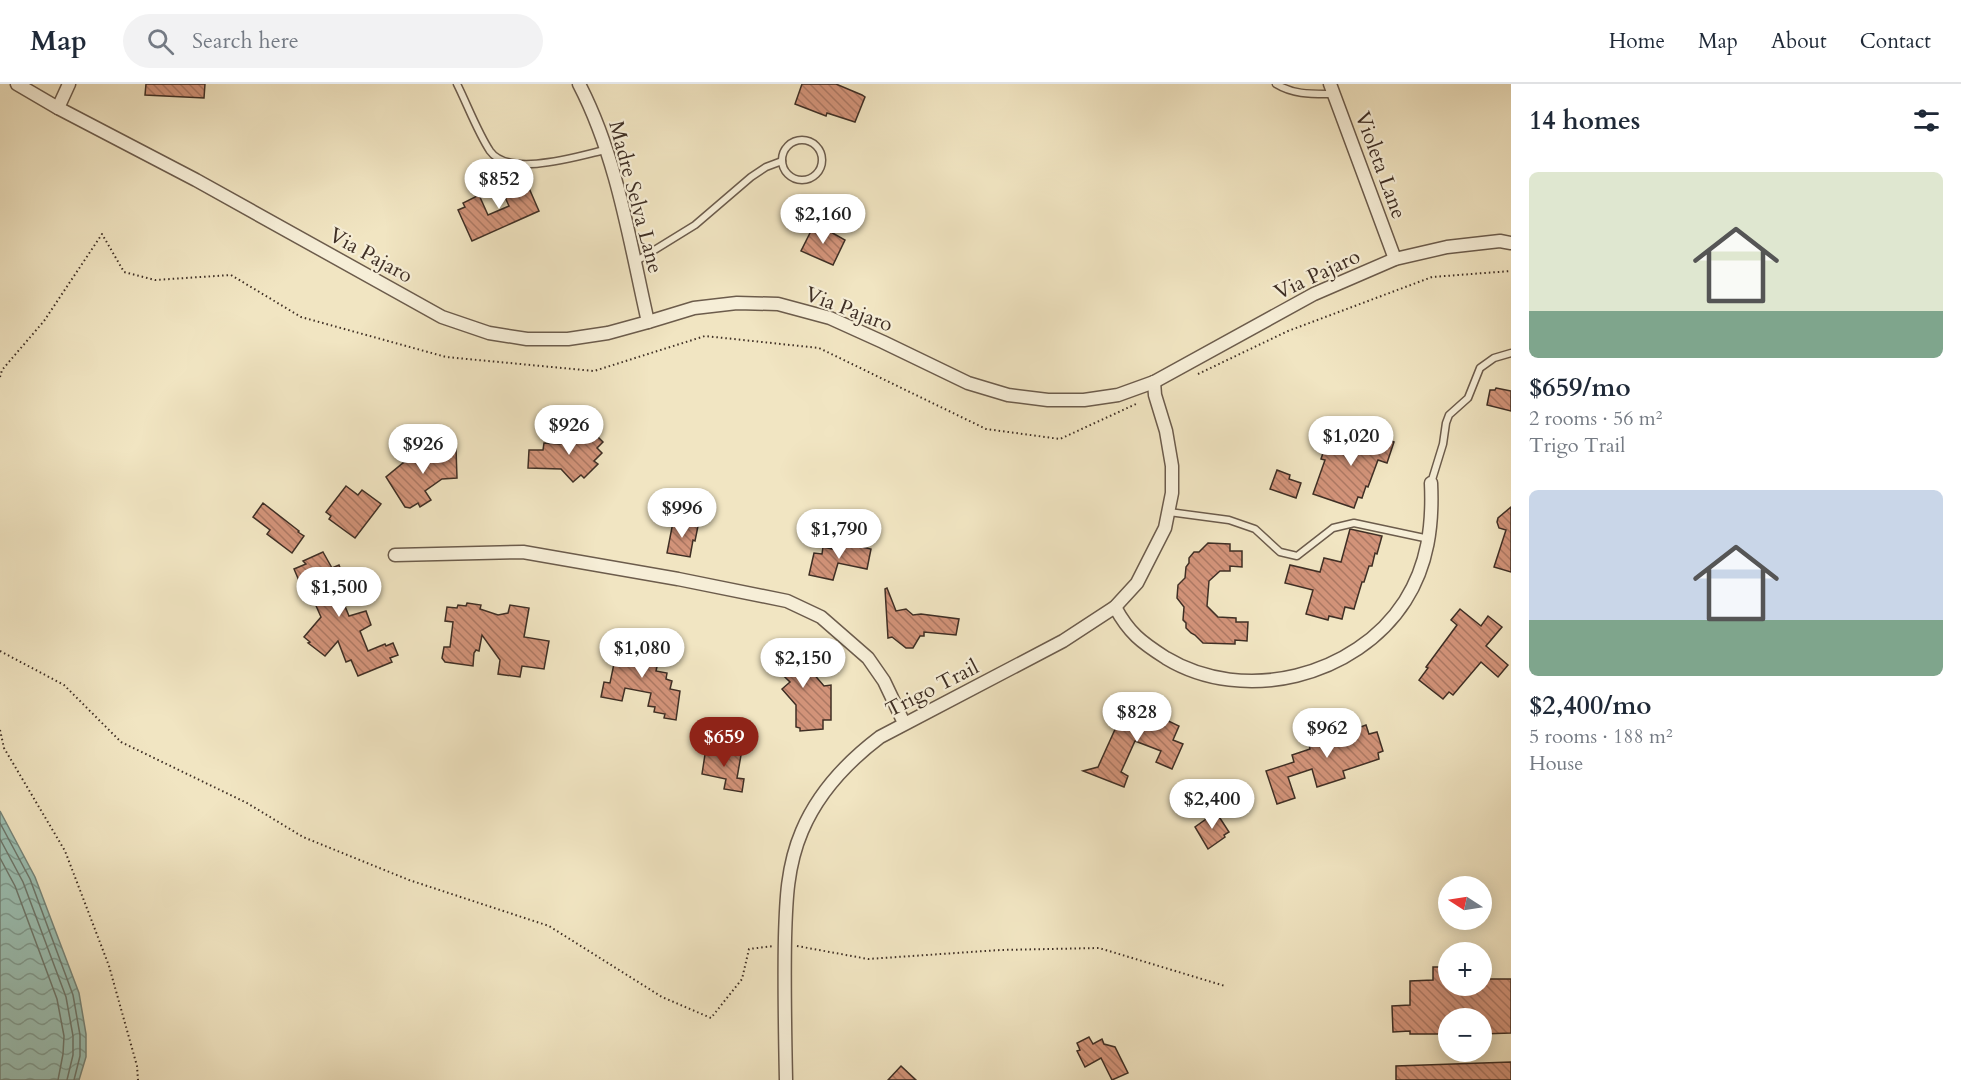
<!DOCTYPE html>
<html lang="en">
<head>
<meta charset="utf-8">
<style>
  :root { --surface:#fff; --page:#f2f2f3; --text:#1f2937; --muted:#747a83; --line:#e0e1e3; --accent:#8f2418 }
  body { margin:0; font-family:Cardo,serif; background:var(--page); color:var(--text); height:100vh; display:flex; flex-direction:column; font-size:22px; white-space:nowrap }
  * { box-sizing:border-box; margin:0 }
  p { font-size:20px; color:var(--muted) }
  .icon { flex:none; width:33px; height:33px; fill:none; stroke:currentColor; stroke-width:2; stroke-linecap:round; stroke-linejoin:round }
  .map { position:relative; flex:1; overflow:hidden }
  .panel { display:flex; flex-direction:column; background:var(--surface); width:450px }
  .panel>* { flex:none }
  .needle { width:39px; rotate:282deg }
  .fabs { position:absolute; left:1438px; top:792px; display:grid; gap:12px }
  .fabs a { display:grid; place-items:center; width:54px; height:54px; border-radius:50%; background:var(--surface); box-shadow:0 3px 15px #0003; font-size:30px }
  .price { position:absolute; translate:-50% -51px; padding:0 14px; border-radius:21px; background:#fff; color:#222; font-size:20px; line-height:39px; filter:drop-shadow(0 2px 3px #0008) }
  .price::after { content:''; position:absolute; left:50%; top:36px; width:18px; height:14px; margin-left:-9px; background:inherit; clip-path:polygon(0 0,100% 0,50% 100%) }
  .price.active { background:var(--accent); color:#fff }
  ul { padding:0; list-style:none }
  li { display:grid; align-content:center; gap:12px; height:318px; padding:0 18px }
  li span { display:grid; place-items:center; height:186px; border-radius:9px; color:#555 }
  li>.icon { margin-inline-start:auto }
  span .icon { width:108px; height:108px; fill:#fffc; stroke-width:1 }
  li b { font-size:26px }
  h2 { display:flex; justify-content:space-between; align-items:center; height:72px; padding:0 18px; font-size:26px }
  header { display:flex; align-items:center; gap:36px; box-sizing:border-box; height:84px; padding:0 30px; background:var(--surface); border-bottom:2px solid var(--line) }
  header strong { font-size:28px }
  nav { display:flex; gap:33px; margin-inline-start:auto; font-size:21px }
  .search { width:420px; height:54px; background:var(--page); display:flex; align-items:center; gap:15px; box-sizing:border-box; padding:0 21px; border-radius:33px; color:var(--muted); font-size:22px }
  main { display:flex; flex:1; min-height:0 }
  .map>svg:first-child { display:block }
  .water { fill:url(#water-waves); stroke:#76857a; stroke-width:1.5 }
  .lines { fill:none; stroke-linecap:round; stroke-linejoin:round }
  .shore { stroke:#6d776c; stroke-width:1.5 }
  .building { fill:url(#building-back-hatch); stroke:#3f2f25; stroke-width:1.5 }
  .lane-casing { stroke:#6c5c4c; stroke-width:9 }
  .street-casing { stroke:#6c5c4c; stroke-width:15 }
  .path { stroke:#3f2f25; stroke-width:2; stroke-dasharray:1.5 3; stroke-linecap:butt }
  .lane { stroke:#f6eed7; stroke-width:6 }
  .street { stroke:#f6eed7; stroke-width:12 }
  .labels { text-anchor:middle; stroke-width:4.5; stroke-linejoin:round; paint-order:stroke }
  .street-label { font-size:21px; fill:#3f2f25; stroke:#f6eed7 }
</style>
</head>
<body>
<header>
<strong>Map</strong>
<div class="search"><svg class="icon" aria-label="search" viewBox="0 0 24 24"><circle cx="10" cy="10" r="6"/><path d="M15 15l6 6"/></svg>Search here</div>
<nav><a>Home</a><a>Map</a><a>About</a><a>Contact</a></nav>
</header>
<main>
<div class="map">
<svg width="1511" height="996" viewBox="0 0 1511 996">
  <defs>
    <pattern id="water-waves" width="16" height="10" patternUnits="userSpaceOnUse" patternTransform="scale(1.5)"><rect width="16" height="10" fill="#9bbfb2"/><path d="M0 5q4-4 8 0t8 0" fill="none" stroke="#809c91"/></pattern>
    <pattern id="building-back-hatch" width="6" height="6" patternUnits="userSpaceOnUse" patternTransform="scale(1.5)"><rect width="6" height="6" fill="#d29379"/><path d="M-1 5l2 2M0 0l6 6M5-1l2 2" fill="none" stroke="#ac7863"/></pattern>
  </defs>
  <rect width="100%" height="100%" fill="#f1e5c2"/>
  <filter id="stains"><feTurbulence type="fractalNoise" baseFrequency=".00333" numOctaves="4"/><feColorMatrix values="0 0 0 0 .2 0 0 0 0 .09 0 0 0 0 .02 0 0 0 .5 -.17"/></filter>
  <radialGradient id="worn" r=".72"><stop offset=".6" stop-color="#630" stop-opacity="0"/><stop offset="1" stop-color="#630" stop-opacity=".3"/></radialGradient>
  <polygon class="water" points="0,727 35,793 79,909 86,950 86,973 79,996 0,996"/>
  <g class="lines">
    <g class="shore">
      <polyline points="0,739 30,795 73,911 80,951 80,972 74,996"/>
      <polyline points="0,755 23,798 66,913 73,952 73,971 67,996"/>
      <polyline points="0,774 15,802 57,915 64,952 63,970 58,996"/>
    </g>
  </g>
  <g class="building">
    <polygon points="146,0 205,0 204,14 145,11"/>
    <polygon points="802,0 836,0 862,11 865,13 855,38 827,29 826,32 795,20"/>
    <polygon points="516,95 517,98 525,95 539,127 472,157 458,126 465,123 463,119 479,111 488,131 509,122 500,102"/>
    <polygon points="815,139 845,156 833,181 801,167"/>
    <polygon points="1496,304 1511,307 1511,327 1487,321 1490,306 1495,306"/>
    <polygon points="582,347 588,353 593,348 603,358 597,364 602,369 594,377 598,380 584,394 581,391 573,398 561,385 528,384 529,366 543,366 544,359 560,360 569,350 574,355"/>
    <polygon points="1370,349 1394,358 1387,379 1378,376 1368,403 1366,402 1362,414 1358,413 1354,424 1313,410 1325,376 1321,375 1326,360 1331,362 1334,353 1343,357 1346,350 1367,357"/>
    <polygon points="456,364 457,394 442,395 425,407 431,416 420,423 418,419 410,424 405,423 386,393 403,379 429,365"/>
    <polygon points="1277,386 1290,391 1289,395 1301,399 1296,414 1270,405"/>
    <polygon points="346,402 358,411 362,406 381,420 355,454 329,435 331,432 326,428"/>
    <polygon points="263,419 299,447 298,448 304,452 292,469 267,450 270,446 253,433"/>
    <polygon points="1511,423 1511,488 1494,483 1506,446 1499,444 1497,438 1498,434"/>
    <polygon points="673,438 698,442 695,457 693,456 690,473 667,469"/>
    <polygon points="1350,445 1382,452 1377,470 1375,469 1372,482 1369,482 1364,498 1362,498 1354,525 1345,523 1342,535 1329,532 1328,536 1306,530 1313,506 1285,499 1290,481 1320,488 1324,474 1341,478"/>
    <polygon points="843,459 871,465 867,485 838,479 833,496 809,491 814,469 822,470 823,463 842,467"/>
    <polygon points="1208,459 1230,460 1230,467 1242,467 1242,483 1230,482 1230,487 1220,487 1209,497 1207,522 1218,533 1236,534 1236,538 1248,538 1247,557 1235,556 1235,560 1203,559 1195,551 1191,549 1186,544 1186,539 1183,536 1184,523 1177,514 1178,501 1185,494 1186,483 1189,479 1189,474 1194,468 1199,468"/>
    <polygon points="323,468 332,484 339,481 345,496 336,500 349,532 366,527 371,541 360,547 368,567 385,560 386,562 393,559 398,571 390,574 392,578 358,592 351,576 346,578 338,557 325,572 308,559 310,558 304,553 321,533 305,497 300,499 294,485 306,480 303,477"/>
    <polygon points="887,504 896,527 906,525 913,531 921,530 959,535 956,551 924,548 924,552 920,552 913,564 906,564 892,553 888,554 885,505"/>
    <polygon points="467,519 481,521 480,525 498,531 508,529 510,521 529,524 524,553 549,557 544,585 522,582 520,593 498,590 500,576 482,551 479,567 476,566 474,569 473,582 445,578 442,574 444,563 450,563 453,538 445,537 447,523 457,524 458,521 466,522"/>
    <polygon points="1460,525 1481,542 1488,532 1502,543 1486,562 1508,581 1498,593 1481,578 1453,611 1449,608 1443,615 1419,596 1428,584 1426,583 1457,541 1451,536"/>
    <polygon points="621,556 657,563 655,573 659,574 656,587 667,589 666,595 672,597 670,605 680,607 676,636 664,634 665,630 654,628 655,623 648,622 651,609 625,604 622,617 601,613 604,598 610,599 616,570 619,571"/>
    <polygon points="780,557 812,588 824,602 831,601 831,636 823,636 823,645 800,647 800,644 796,643 796,621 782,605 790,598 764,573"/>
    <polygon points="1131,619 1179,642 1173,656 1183,660 1172,685 1156,678 1161,667 1135,657 1121,688 1128,692 1124,703 1083,687 1098,683 1122,630 1125,631"/>
    <polygon points="1357,640 1358,644 1366,641 1369,650 1377,648 1383,667 1378,669 1379,675 1343,687 1345,694 1317,703 1312,685 1288,693 1295,714 1277,720 1266,687 1294,678 1292,671 1310,665 1308,656"/>
    <polygon points="706,664 741,671 737,694 744,695 742,708 724,705 726,695 702,690"/>
    <polygon points="1216,728 1229,748 1224,751 1225,753 1208,765 1195,743"/>
    <polygon points="1433,883 1449,883 1449,902 1482,902 1482,895 1511,895 1511,949 1482,950 1482,934 1449,934 1449,950 1410,950 1410,947 1393,948 1392,922 1410,921 1410,897 1433,896"/>
    <polygon points="1089,953 1093,960 1102,955 1104,960 1115,963 1128,989 1112,996 1101,974 1085,983 1077,967 1080,966 1077,959"/>
    <polygon points="1511,978 1511,996 1396,996 1396,982"/>
    <polygon points="901,982 916,996 888,996"/>
  </g>
  <g class="lines">
    <g class="lane-casing">
      <g id="lane">
        <path d="M 457,0 C 467,20 478,49 490,67 C 509,94 579,72 605,66"/>
        <path d="M 1276,0 C 1294,11 1312,10 1333,10"/>
        <circle cx="802" cy="76" r="20"/>
        <polyline points="635,178 695,141 751,93 766,83 782,77"/>
        <polyline points="1431,399 1443,360 1446,339 1449,331 1468,314 1480,284 1494,274 1511,269"/>
        <polyline points="1169,428 1229,436 1255,445 1280,468 1297,472 1333,444 1354,439 1429,455"/>
      </g>
    </g>
    <g class="street-casing">
      <g id="street">
        <polyline points="17,0 58,24 196,96 442,233 489,249 527,255 568,255 608,249 648,238 694,224 737,219 778,220 830,234 883,258 968,299 1008,311 1048,316 1084,316 1118,311 1154,298 1314,210 1395,175 1447,163 1500,157 1511,159"/>
        <path d="M 579,0 C 617,73 630,159 648,238"/>
        <polyline points="1330,0 1395,175"/>
        <polyline points="58,24 69,0"/>
        <polyline points="395,471 523,468 678,495 787,517 821,533 868,574 884,597 904,639"/>
        <path d="M 1115,523 C 1129,549 1141,558 1166,574 C 1244,621 1356,593 1405,517 C 1428,481 1433,441 1431,399"/>
        <path d="M 786,996 C 785,949 784,902 785,854 C 786,817 787,782 802,747 C 818,709 847,678 880,653 L 1063,557 L 1115,523 L 1137,499 L 1165,444 L 1172,409 L 1172,382 L 1166,347 L 1155,311 L 1154,298"/>
      </g>
    </g>
    <g class="path">
      <polyline points="1198,290 1288,247 1432,193 1511,187"/>
      <polyline points="0,293 2,286 44,237 102,150 124,188 155,196 231,191 301,233 446,273 594,287 705,252 819,264 986,345 1060,355 1136,320"/>
      <polyline points="0,567 64,601 121,658 247,719 303,753 409,796 549,842 662,913 711,934 742,895 749,865 774,862"/>
      <polyline points="0,646 4,664 65,767 109,882 137,982 138,996"/>
      <polyline points="797,862 868,875 1000,866 1099,864 1225,902"/>
    </g>
    <use href="#lane" class="lane"/>
    <use href="#street" class="street"/>
  </g>
  <g class="labels">
    <g class="street-label">
      <text transform="translate(1381 81) rotate(70)" y="7">Violeta Lane</text>
      <text transform="translate(636 113) rotate(75)" y="7">Madre Selva Lane</text>
      <text transform="translate(371 171) rotate(29)" y="7">Via Pajaro</text>
      <text transform="translate(1317 190) rotate(-25)" y="7">Via Pajaro</text>
      <text transform="translate(849 225) rotate(21)" y="7">Via Pajaro</text>
      <text transform="translate(932 604) rotate(-27)" y="7">Trigo Trail</text>
    </g>
  </g>
  <rect width="100%" height="100%" filter="url(#stains)"/>
  <rect width="100%" height="100%" fill="url(#worn)"/>
</svg>
<div class="fabs">
<a><svg class="needle" viewBox="-14 -14 28 28"><path d="M0-13l5 13h-10z" fill="#e53935"/><path d="M0 13l5-13h-10z" fill="#747a83"/></svg></a>
<a>+</a>
<a>−</a>
</div>
<b class="price" style="left:499px;top:126px">$852</b>
<b class="price" style="left:823px;top:161px">$2,160</b>
<b class="price" style="left:569px;top:372px">$926</b>
<b class="price" style="left:1351px;top:383px">$1,020</b>
<b class="price" style="left:423px;top:391px">$926</b>
<b class="price" style="left:682px;top:455px">$996</b>
<b class="price" style="left:839px;top:476px">$1,790</b>
<b class="price" style="left:339px;top:534px">$1,500</b>
<b class="price" style="left:642px;top:595px">$1,080</b>
<b class="price" style="left:803px;top:605px">$2,150</b>
<b class="price" style="left:1137px;top:659px">$828</b>
<b class="price" style="left:1327px;top:675px">$962</b>
<b class="price active" style="left:724px;top:684px">$659</b>
<b class="price" style="left:1212px;top:746px">$2,400</b>
</div>
<section class="panel">
<h2>14 homes<svg class="icon" aria-label="filters" viewBox="0 0 24 24"><path d="M4 7h16M4 17h16"/><circle cx="9" cy="7" r="2"/><circle cx="15" cy="17" r="2"/></svg></h2>
<ul>
<li><span style="background:linear-gradient(#dfe7d0 75%,#7fa58c 0)"><svg class="icon" aria-label="home" viewBox="0 0 24 24"><path d="M3 11l9-7 9 7M6 9v11h12V9"/></svg></span><div><b>$659/mo</b><p>2 rooms · 56 m²</p><p>Trigo Trail</p></div></li>
<li><span style="background:linear-gradient(#c9d6e8 70%,#7fa58c 0)"><svg class="icon" aria-label="home" viewBox="0 0 24 24"><path d="M3 11l9-7 9 7M6 9v11h12V9"/></svg></span><div><b>$2,400/mo</b><p>5 rooms · 188 m²</p><p>House</p></div></li>
</ul>
</section>
</main>
</body>
</html>
